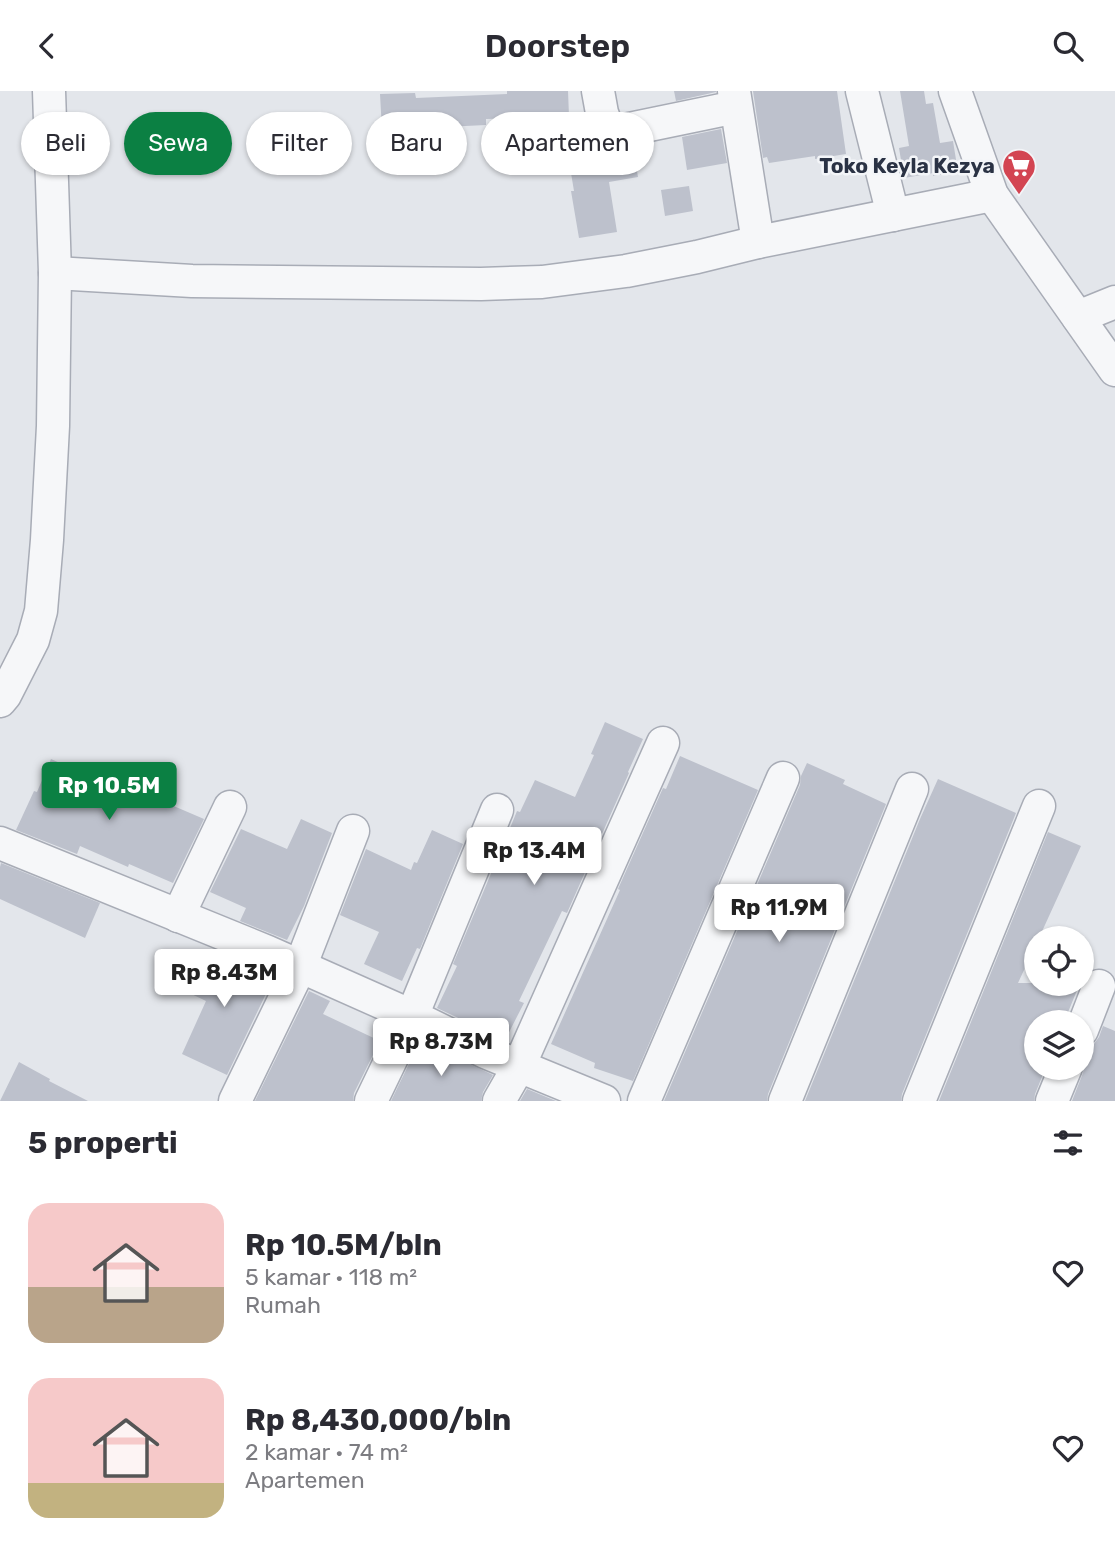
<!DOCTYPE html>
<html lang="id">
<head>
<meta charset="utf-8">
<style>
  :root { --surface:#fff; --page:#f7f7f7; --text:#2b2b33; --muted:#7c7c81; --accent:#0b8043 }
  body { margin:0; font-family:Rubik,sans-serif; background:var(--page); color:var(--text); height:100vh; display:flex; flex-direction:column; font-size:26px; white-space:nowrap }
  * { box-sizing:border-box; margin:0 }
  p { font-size:23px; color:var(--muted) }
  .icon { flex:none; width:38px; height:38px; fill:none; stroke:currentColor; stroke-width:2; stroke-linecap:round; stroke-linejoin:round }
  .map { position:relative; height:1010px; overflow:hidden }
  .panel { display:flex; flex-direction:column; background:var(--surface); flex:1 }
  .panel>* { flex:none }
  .top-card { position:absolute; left:21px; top:21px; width:700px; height:63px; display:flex; gap:14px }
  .buttons { position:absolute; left:1024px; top:835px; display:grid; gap:14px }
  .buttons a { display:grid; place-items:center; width:70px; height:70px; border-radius:50%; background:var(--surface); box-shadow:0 2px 5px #0004; font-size:35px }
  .price { position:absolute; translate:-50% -60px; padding:0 16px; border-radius:7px; background:#fff; color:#222; font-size:23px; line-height:46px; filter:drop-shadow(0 2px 4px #0008) }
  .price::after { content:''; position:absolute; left:50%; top:42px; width:21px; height:16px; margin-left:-10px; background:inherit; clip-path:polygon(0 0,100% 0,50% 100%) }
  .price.selected { background:var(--accent); color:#fff }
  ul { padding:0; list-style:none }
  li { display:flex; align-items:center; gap:21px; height:175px; padding:0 28px }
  li span { display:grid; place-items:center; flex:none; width:196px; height:140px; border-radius:21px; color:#555 }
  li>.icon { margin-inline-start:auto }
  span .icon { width:84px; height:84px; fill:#fffc; stroke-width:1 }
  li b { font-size:30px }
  h2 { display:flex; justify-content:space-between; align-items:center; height:84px; padding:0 28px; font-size:30px }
  .chip { padding:0 24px; border-radius:32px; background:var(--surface); box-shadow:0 2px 5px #0004; font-size:24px; line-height:63px }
  .chip.selected { background:var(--accent); color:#fff }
  header { display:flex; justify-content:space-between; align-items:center; height:91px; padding:0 28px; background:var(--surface); font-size:32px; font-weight:600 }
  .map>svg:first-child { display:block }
  .building { fill:#bdc1cc }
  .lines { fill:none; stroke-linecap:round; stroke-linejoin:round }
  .street-casing { stroke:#a8acb6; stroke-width:35 }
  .street { stroke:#f6f7f9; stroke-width:32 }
  .labels { text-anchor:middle; stroke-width:5; stroke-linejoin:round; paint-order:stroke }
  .poi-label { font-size:21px; font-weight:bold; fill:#2a3244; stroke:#f3f5f8; text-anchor:end }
</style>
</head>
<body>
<header><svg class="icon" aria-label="back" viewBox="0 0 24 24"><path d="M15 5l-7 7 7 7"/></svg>Doorstep<svg class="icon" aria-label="search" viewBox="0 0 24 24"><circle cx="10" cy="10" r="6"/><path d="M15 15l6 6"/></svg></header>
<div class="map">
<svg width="1115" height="1010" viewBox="0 0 1115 1010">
  <rect width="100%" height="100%" fill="#e3e6eb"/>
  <g class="building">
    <polygon points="507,0 568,0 569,25 486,28 486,34 382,39 380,3 415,2 416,7 507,3"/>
    <polygon points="674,0 716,0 716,1 676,10"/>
    <polygon points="753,0 837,0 846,63 815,68 815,65 769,72 767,66 763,67"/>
    <polygon points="900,0 924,0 926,13 933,12 940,52 953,50 958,81 933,85 933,82 904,87 899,57 909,55"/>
    <polygon points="721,38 727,72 687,79 682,46"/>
    <polygon points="598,53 608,58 618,59 633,56 638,86 609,91 617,141 579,147 571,100 574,100 567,58"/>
    <polygon points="689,95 693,120 665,125 661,99"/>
    <polygon points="605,631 643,648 628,681 629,682 567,822 562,820 519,910 524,912 505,949 437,917 457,875 453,873 506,747 517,720 520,721 535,689 575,706 594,664 591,663"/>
    <polygon points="680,665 758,699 633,990 594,977 595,972 551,953 620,799 618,798 663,697 666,698"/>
    <polygon points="51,668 120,699 122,696 168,717 169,713 204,728 173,792 129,773 128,776 80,755 77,763 16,739 34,700 37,701"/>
    <polygon points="807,672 845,689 843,693 886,713 768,1003 767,1010 664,1010 800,694 801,685"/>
    <polygon points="938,688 1016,722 902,1003 901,1010 805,1010 920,728"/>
    <polygon points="301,728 332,742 304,815 287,849 240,830 246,817 210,801 241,738 287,758"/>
    <polygon points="432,739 463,753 420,858 417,857 402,890 364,873 379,841 340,824 366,758 411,779 414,771 417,772"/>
    <polygon points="1048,741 1081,755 1039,847 1036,847 1036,853 1018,892 1080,892 1064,931 1036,931 1036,976 1046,976 1035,1003 1034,1010 939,1010"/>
    <polygon points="1,772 100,812 85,847 0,808 0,776"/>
    <polygon points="224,863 275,884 227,984 182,963 206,910 179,897 192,869 215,880"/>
    <polygon points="309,900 330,910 323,923 380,950 354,1002 353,1010 255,1010"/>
    <polygon points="1103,935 1115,940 1115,1010 1072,1010 1083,982 1084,974 1082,967 1082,957 1085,957 1094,953 1099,946"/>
    <polygon points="420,950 493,984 483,1001 481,1010 391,1010"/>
    <polygon points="19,971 50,988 49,990 88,1010 0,1010"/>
    <polygon points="527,998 556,1010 520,1010"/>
  </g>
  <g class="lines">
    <g class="street-casing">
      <g id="street">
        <polyline points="598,0 602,22 608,38 615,41 736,16"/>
        <polyline points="734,0 758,151"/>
        <polyline points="862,0 893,124"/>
        <polyline points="955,0 992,104 1115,279"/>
        <polyline points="55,182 192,190 481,193 542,191 626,180 697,166 758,151 992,104"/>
        <polyline points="1078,226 1115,211"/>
        <polyline points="0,610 5,604 33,549 41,520 47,449 53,335 55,182 49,0"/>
        <polyline points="0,752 268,861 412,925 485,961 604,1010"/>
        <polyline points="178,825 230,716"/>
        <polyline points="1082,939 1099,895"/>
        <polyline points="235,1010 300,876 353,740"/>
        <polyline points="371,1010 412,925 497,719"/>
        <polyline points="499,1010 519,975 663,652"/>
        <polyline points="644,1010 783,687"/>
        <polyline points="785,1010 912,698"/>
        <polyline points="919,1010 1039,715"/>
        <polyline points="1052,1010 1066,976"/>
      </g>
    </g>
    <use href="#street" class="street"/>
  </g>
  <defs>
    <g id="supermarket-pin" transform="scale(1.75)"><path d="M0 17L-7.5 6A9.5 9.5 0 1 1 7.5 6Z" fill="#d34552" stroke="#f3f5f8"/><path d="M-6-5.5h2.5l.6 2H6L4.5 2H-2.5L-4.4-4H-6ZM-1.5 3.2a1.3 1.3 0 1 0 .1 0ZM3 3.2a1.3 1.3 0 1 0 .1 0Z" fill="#fff"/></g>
  </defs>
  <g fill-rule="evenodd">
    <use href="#supermarket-pin" x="1019" y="75"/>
  </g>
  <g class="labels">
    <g class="poi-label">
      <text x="995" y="82">Toko Keyla Kezya</text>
    </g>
  </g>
</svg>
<div class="buttons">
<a><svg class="icon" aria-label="locate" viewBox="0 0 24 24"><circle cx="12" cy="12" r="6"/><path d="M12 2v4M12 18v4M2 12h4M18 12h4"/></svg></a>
<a><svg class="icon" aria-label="layers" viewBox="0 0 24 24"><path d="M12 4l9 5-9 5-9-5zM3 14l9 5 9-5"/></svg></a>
</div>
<b class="price selected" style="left:109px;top:731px">Rp 10.5M</b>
<b class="price" style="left:534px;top:796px">Rp 13.4M</b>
<b class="price" style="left:779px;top:853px">Rp 11.9M</b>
<b class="price" style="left:224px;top:918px">Rp 8.43M</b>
<b class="price" style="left:441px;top:987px">Rp 8.73M</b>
<div class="top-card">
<a class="chip">Beli</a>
<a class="chip selected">Sewa</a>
<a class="chip">Filter</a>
<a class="chip">Baru</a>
<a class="chip">Apartemen</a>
</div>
</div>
<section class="panel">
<h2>5 properti<svg class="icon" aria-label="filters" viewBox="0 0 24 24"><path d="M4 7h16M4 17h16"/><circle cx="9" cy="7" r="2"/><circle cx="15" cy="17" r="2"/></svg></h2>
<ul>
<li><span style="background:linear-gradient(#f6c9c9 60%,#b9a48a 0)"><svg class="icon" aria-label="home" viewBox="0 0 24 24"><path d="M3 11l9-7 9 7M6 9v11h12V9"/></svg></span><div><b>Rp 10.5M/bln</b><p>5 kamar · 118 m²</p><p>Rumah</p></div><svg class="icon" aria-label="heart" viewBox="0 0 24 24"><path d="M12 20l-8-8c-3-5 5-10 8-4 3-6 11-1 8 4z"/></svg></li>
<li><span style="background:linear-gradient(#f6c9c9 75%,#c2b280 0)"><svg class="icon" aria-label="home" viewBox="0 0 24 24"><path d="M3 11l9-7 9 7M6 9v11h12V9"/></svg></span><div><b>Rp 8,430,000/bln</b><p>2 kamar · 74 m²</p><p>Apartemen</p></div><svg class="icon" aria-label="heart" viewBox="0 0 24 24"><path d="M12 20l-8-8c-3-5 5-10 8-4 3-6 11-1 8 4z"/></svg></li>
</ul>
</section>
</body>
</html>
